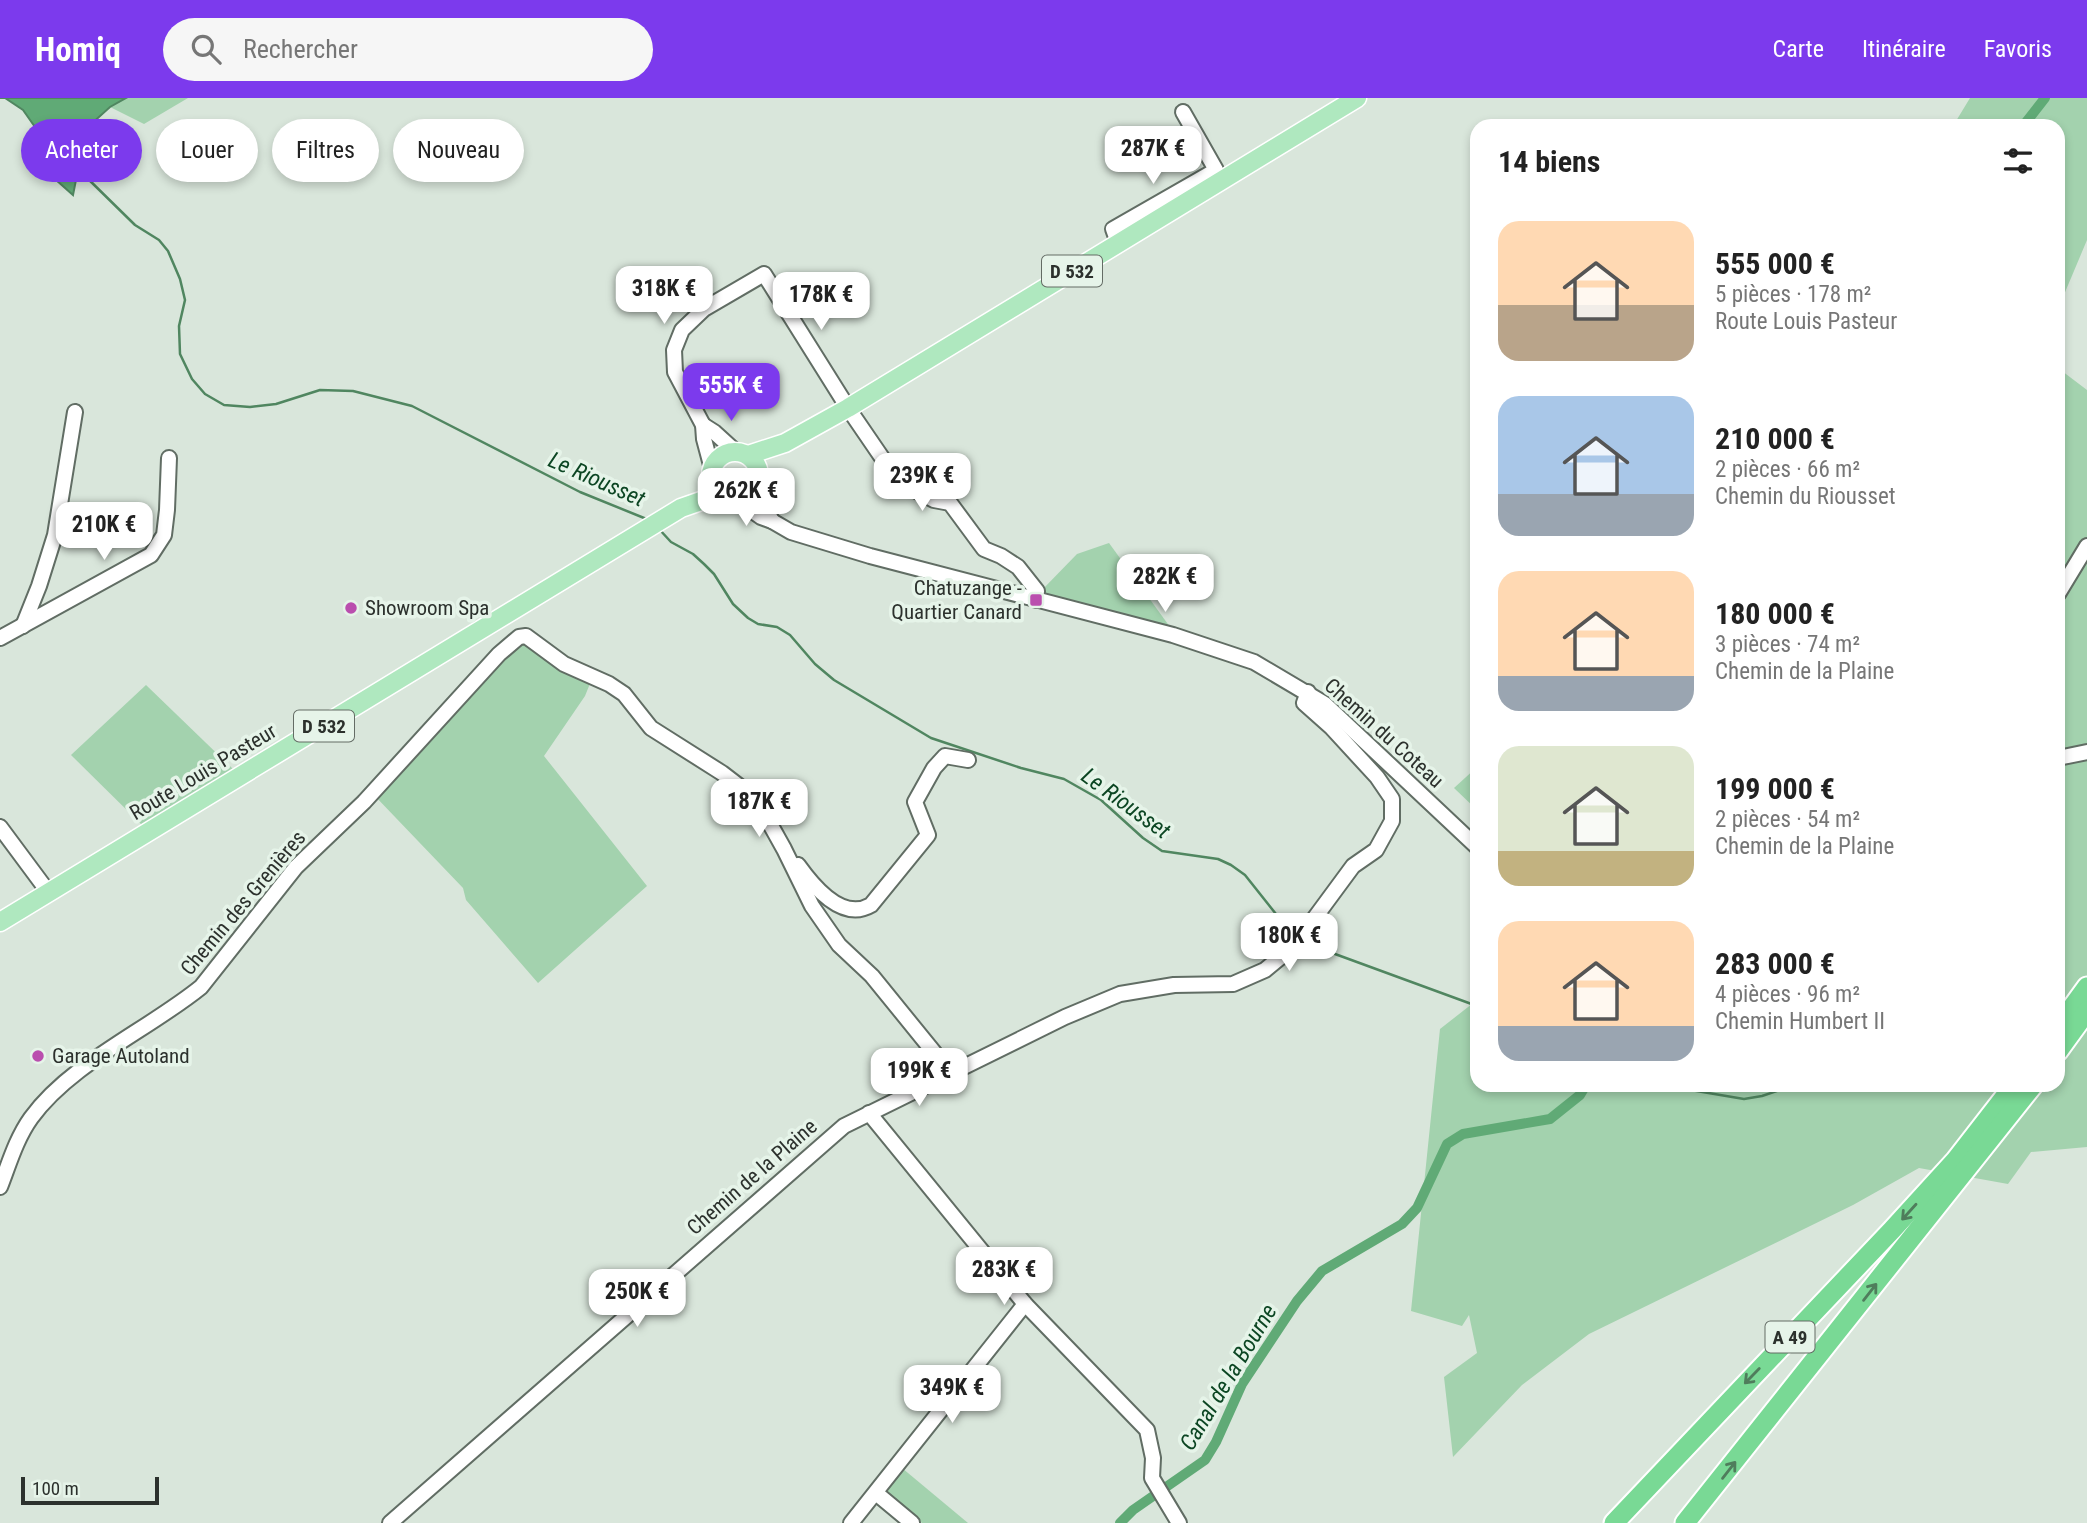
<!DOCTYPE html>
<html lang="fr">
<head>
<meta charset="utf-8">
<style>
  :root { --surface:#fff; --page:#f6f6f6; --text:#222; --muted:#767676; --accent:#7c3aed }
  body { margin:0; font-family:"Roboto Condensed",sans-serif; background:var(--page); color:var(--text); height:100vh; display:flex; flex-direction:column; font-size:26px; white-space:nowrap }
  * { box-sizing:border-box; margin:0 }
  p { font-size:23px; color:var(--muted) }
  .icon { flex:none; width:38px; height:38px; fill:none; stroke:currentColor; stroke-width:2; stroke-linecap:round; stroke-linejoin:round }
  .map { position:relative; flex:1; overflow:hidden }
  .details { position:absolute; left:1470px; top:21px; width:595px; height:973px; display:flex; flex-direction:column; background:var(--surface); border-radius:21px; box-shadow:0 4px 10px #0003 }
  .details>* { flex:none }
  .top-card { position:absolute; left:21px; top:21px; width:665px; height:63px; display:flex; gap:14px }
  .scale { position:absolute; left:21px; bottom:18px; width:138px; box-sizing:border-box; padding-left:7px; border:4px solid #2c312d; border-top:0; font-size:19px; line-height:24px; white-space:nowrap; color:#2c312d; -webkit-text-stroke:5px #e6f4e9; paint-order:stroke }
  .price { position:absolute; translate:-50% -60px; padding:0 16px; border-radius:14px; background:#fff; color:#222; font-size:23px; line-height:46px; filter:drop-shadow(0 2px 4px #0008) }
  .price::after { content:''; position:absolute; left:50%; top:42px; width:21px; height:16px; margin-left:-10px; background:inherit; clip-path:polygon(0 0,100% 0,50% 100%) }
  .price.active { background:var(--accent); color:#fff }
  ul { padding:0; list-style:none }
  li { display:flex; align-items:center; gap:21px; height:175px; padding:0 28px }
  li span { display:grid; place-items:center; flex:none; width:196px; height:140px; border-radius:21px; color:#555 }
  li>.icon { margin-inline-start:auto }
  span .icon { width:84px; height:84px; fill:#fffc; stroke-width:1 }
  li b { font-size:30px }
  h2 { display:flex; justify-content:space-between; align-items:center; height:84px; padding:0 28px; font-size:30px }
  .tag { padding:0 24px; border-radius:32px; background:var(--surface); box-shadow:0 4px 10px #0003; font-size:24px; line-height:63px }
  .tag.active { background:var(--accent); color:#fff }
  header { display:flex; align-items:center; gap:42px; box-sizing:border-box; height:98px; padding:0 35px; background:var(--accent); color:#fff }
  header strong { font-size:33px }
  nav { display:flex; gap:38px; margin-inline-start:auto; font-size:24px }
  .search { width:490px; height:63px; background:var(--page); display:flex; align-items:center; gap:18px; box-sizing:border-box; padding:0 24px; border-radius:38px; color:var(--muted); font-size:26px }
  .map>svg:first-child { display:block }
  .green { fill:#a3d2ae }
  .water { fill:#60aa76; stroke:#508660; stroke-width:2 }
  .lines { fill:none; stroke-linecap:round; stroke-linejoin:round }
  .stream { stroke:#508660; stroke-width:2.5 }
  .canal { stroke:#60aa76; stroke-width:10 }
  .minor-casing { stroke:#616d64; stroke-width:18 }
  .major-casing { stroke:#fff; stroke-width:21 }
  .highway-casing { stroke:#fff; stroke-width:23 }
  .minor { stroke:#fff; stroke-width:14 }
  .major { stroke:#afe8bf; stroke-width:18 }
  .highway { stroke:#79d995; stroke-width:19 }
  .oneway { stroke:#4f7d5c }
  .poi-dot { fill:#ba4eae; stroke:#e6f4e9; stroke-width:2.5 }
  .labels { text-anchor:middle; stroke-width:7; stroke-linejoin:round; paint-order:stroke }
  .shield { fill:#e6f4e9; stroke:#646c65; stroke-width:2 }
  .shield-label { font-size:19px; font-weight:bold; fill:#2c312d }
  .poi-label { font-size:21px; fill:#2c312d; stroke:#e6f4e9; text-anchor:start }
  .street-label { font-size:21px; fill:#2c312d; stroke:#e6f4e9 }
  .water-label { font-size:23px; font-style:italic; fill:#0c4623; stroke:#e6f4e9 }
</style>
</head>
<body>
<header>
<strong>Homiq</strong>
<div class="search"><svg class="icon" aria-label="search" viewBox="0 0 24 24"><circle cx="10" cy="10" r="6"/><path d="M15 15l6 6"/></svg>Rechercher</div>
<nav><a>Carte</a><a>Itinéraire</a><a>Favoris</a></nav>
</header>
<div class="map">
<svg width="2087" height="1425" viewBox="0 0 2087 1425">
  <rect width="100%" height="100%" fill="#d9e6db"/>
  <g class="green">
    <polygon points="126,0 188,0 144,26 110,9"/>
    <polygon points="1970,0 2087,0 2087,142 2058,211 2058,28 1953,28"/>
    <polygon points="2058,270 2087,292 2087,1049 2031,1054 2008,1086 1919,1070 1853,1107 1589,1236 1522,1287 1453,1359 1444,1279 1477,1255 1469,1217 1462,1228 1411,1213 1440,931 1477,902 1477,987 2058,987"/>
    <polygon points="1109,445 1170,529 1048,497 1042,492 1077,456"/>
    <polygon points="523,542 591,583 585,598 544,658 647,788 538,885 466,802 463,790 373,696"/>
    <polygon points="146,587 233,671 143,728 71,657"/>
    <polygon points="1477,669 1477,712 1454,690"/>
    <polygon points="902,1370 968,1425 922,1425 883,1394"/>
  </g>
  <polygon class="water" points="0,0 126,0 110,9 79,37 77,77 73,97 56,82 42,39 23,12 5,0"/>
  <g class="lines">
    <g class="stream">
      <polyline points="77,66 82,75 135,127 159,142 168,153 180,181 185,202 179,228 180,256 192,281 205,296 224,307 250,309 276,306 320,292 353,293 412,308 580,394 649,422"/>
      <polyline points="659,431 671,444 693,456 704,466 714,476 733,506 748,520 758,526 777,529 790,537 815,566 834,582 931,640 1021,670 1064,681 1101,702 1143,740 1162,753 1218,761 1231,767 1245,777 1291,835"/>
      <polyline points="1305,845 1477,908"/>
      <polyline points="1661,987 1744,1001 1762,998 1792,988 1803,987"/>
    </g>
    <g class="canal">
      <polyline points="2023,28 2045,0"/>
      <polyline points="1120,1425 1133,1412 1205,1362 1216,1344 1242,1286 1297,1203 1322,1173 1402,1126 1417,1110 1447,1046 1463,1036 1550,1021 1580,997 1586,987"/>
    </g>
    <g class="minor-casing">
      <g id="minor">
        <polyline points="1118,145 1113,131 1216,72 1183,14"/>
        <polyline points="703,327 714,334 736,354"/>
        <polyline points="712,371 704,341 703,327 675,274 674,252 682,232 704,211 764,176 848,310 887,367 907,388 934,402 950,405 984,451 1001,458 1018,469 1037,493 1036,502"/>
        <polyline points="756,391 772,423"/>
        <polyline points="737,402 761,419 772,423 791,434 870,458 1173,537 1254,564 1325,606 1477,749"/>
        <polyline points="2058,496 2087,448"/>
        <polyline points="23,528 39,488 55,437 75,314"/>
        <polyline points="0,540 151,457 164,437 167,412 169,360"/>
        <polyline points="2058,660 2087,654"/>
        <polyline points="0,729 49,795"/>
        <path d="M 798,767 C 813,788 842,824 871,807 L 928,737 L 915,704 L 934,670 L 945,658 L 968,662"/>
        <polyline points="869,1015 1025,1206 1147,1332 1153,1360 1152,1380 1179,1425"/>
        <path d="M 0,1089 C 9,1066 16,1041 31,1020 C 71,965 148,932 201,889 L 296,769 L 364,704 L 499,556 L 519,539 L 526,538 L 564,566 L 609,586 L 624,596 L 651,630 L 722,675 L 748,695 L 760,708 L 784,751 L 812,808 L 839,847 L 872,878 L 937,958 L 953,973"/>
        <polyline points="876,1395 912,1425"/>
        <polyline points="390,1425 844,1028 1065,919 1120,896 1174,887 1233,886 1265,872 1294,848 1353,768 1376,752 1392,723 1392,701 1377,679 1331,629 1304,605 1308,594"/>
        <polyline points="851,1425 1025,1206"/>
      </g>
    </g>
    <g class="major-casing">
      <g id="major">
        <circle cx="735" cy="378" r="24"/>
        <polyline points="748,357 785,345 848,310 1357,0"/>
        <polyline points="0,824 681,410 721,396"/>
      </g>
    </g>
    <g class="highway-casing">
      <g id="highway">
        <polyline points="2058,929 2087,889"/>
        <polyline points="2058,953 2087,913"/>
        <polyline points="1614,1425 1892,1132 1955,1063 2014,987"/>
        <polyline points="1685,1425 2033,987"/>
      </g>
    </g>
    <use href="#minor" class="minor"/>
    <use href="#major" class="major"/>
    <use href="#highway" class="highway"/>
  </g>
  <defs><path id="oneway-shaft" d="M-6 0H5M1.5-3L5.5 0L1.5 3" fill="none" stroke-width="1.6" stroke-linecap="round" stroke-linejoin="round" transform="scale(1.75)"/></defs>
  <g class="oneway">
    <use href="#oneway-shaft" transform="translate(1909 1114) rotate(132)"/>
    <use href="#oneway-shaft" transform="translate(1870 1194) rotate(-52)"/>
    <use href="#oneway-shaft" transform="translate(1752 1278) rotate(134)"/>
    <use href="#oneway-shaft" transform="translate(1729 1372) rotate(-52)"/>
  </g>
  <g class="poi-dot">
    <rect x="1029" y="495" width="14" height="14" rx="3.5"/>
    <circle cx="351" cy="510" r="7"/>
    <circle cx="38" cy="958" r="7"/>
  </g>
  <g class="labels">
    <g class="shield">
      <rect x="1042" y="157.5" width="60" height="31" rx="5"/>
      <rect x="294" y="612.5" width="60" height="31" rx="5"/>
      <rect x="1765.5" y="1223.5" width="49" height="31" rx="5"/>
    </g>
    <g class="shield-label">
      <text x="1072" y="180">D 532</text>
      <text x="324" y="635">D 532</text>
      <text x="1790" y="1246">A 49</text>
    </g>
    <g class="poi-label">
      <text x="1022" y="497" text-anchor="end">Chatuzange -<tspan x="1022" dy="24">Quartier Canard</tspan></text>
      <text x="365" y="517">Showroom Spa</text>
      <text x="52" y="965">Garage Autoland</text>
    </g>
    <g class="street-label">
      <text transform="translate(1384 635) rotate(42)" y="7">Chemin du Coteau</text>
      <text transform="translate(203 674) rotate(-31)" y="7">Route Louis Pasteur</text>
      <text transform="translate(243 805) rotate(-50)" y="7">Chemin des Grenières</text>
      <text transform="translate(752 1079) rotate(-41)" y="7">Chemin de la Plaine</text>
    </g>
    <g class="water-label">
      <text transform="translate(597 381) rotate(24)" y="8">Le Riousset</text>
      <text transform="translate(1126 705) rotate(36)" y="8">Le Riousset</text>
      <text transform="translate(1228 1279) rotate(-59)" y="8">Canal de la Bourne</text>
    </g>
  </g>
</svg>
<div class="scale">100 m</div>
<b class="price" style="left:1153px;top:88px">287K €</b>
<b class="price" style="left:664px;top:228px">318K €</b>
<b class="price" style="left:821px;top:234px">178K €</b>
<b class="price active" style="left:731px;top:325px">555K €</b>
<b class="price" style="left:922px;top:415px">239K €</b>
<b class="price" style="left:746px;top:430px">262K €</b>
<b class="price" style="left:104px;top:464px">210K €</b>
<b class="price" style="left:1165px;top:516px">282K €</b>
<b class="price" style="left:759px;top:741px">187K €</b>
<b class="price" style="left:1289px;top:875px">180K €</b>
<b class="price" style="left:919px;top:1010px">199K €</b>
<b class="price" style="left:1004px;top:1209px">283K €</b>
<b class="price" style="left:637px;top:1231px">250K €</b>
<b class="price" style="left:952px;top:1327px">349K €</b>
<div class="top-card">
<a class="tag active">Acheter</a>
<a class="tag">Louer</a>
<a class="tag">Filtres</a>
<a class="tag">Nouveau</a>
</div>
<section class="details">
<h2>14 biens<svg class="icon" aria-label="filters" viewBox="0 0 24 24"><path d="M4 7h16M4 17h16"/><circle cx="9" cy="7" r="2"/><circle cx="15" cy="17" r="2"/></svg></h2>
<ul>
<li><span style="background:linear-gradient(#ffd9b3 60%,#b9a48a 0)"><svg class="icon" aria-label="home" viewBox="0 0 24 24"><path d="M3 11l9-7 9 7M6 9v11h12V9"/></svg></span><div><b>555 000 €</b><p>5 pièces · 178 m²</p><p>Route Louis Pasteur</p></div></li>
<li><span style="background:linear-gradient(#a9c7e8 70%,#9aa5b1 0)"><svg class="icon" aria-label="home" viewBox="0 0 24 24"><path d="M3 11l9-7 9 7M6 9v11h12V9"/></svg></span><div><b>210 000 €</b><p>2 pièces · 66 m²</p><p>Chemin du Riousset</p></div></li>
<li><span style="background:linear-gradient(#ffd9b3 75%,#9aa5b1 0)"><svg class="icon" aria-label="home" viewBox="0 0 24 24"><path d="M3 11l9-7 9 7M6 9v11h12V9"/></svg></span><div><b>180 000 €</b><p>3 pièces · 74 m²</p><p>Chemin de la Plaine</p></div></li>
<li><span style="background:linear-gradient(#dfe7d0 75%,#c2b280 0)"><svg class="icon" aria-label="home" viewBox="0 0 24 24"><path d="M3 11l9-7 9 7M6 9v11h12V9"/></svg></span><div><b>199 000 €</b><p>2 pièces · 54 m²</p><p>Chemin de la Plaine</p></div></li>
<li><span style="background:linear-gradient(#ffd9b3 75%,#9aa5b1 0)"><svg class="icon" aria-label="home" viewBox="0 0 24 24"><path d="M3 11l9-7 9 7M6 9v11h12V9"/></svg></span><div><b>283 000 €</b><p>4 pièces · 96 m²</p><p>Chemin Humbert II</p></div></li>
</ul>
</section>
</div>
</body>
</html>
